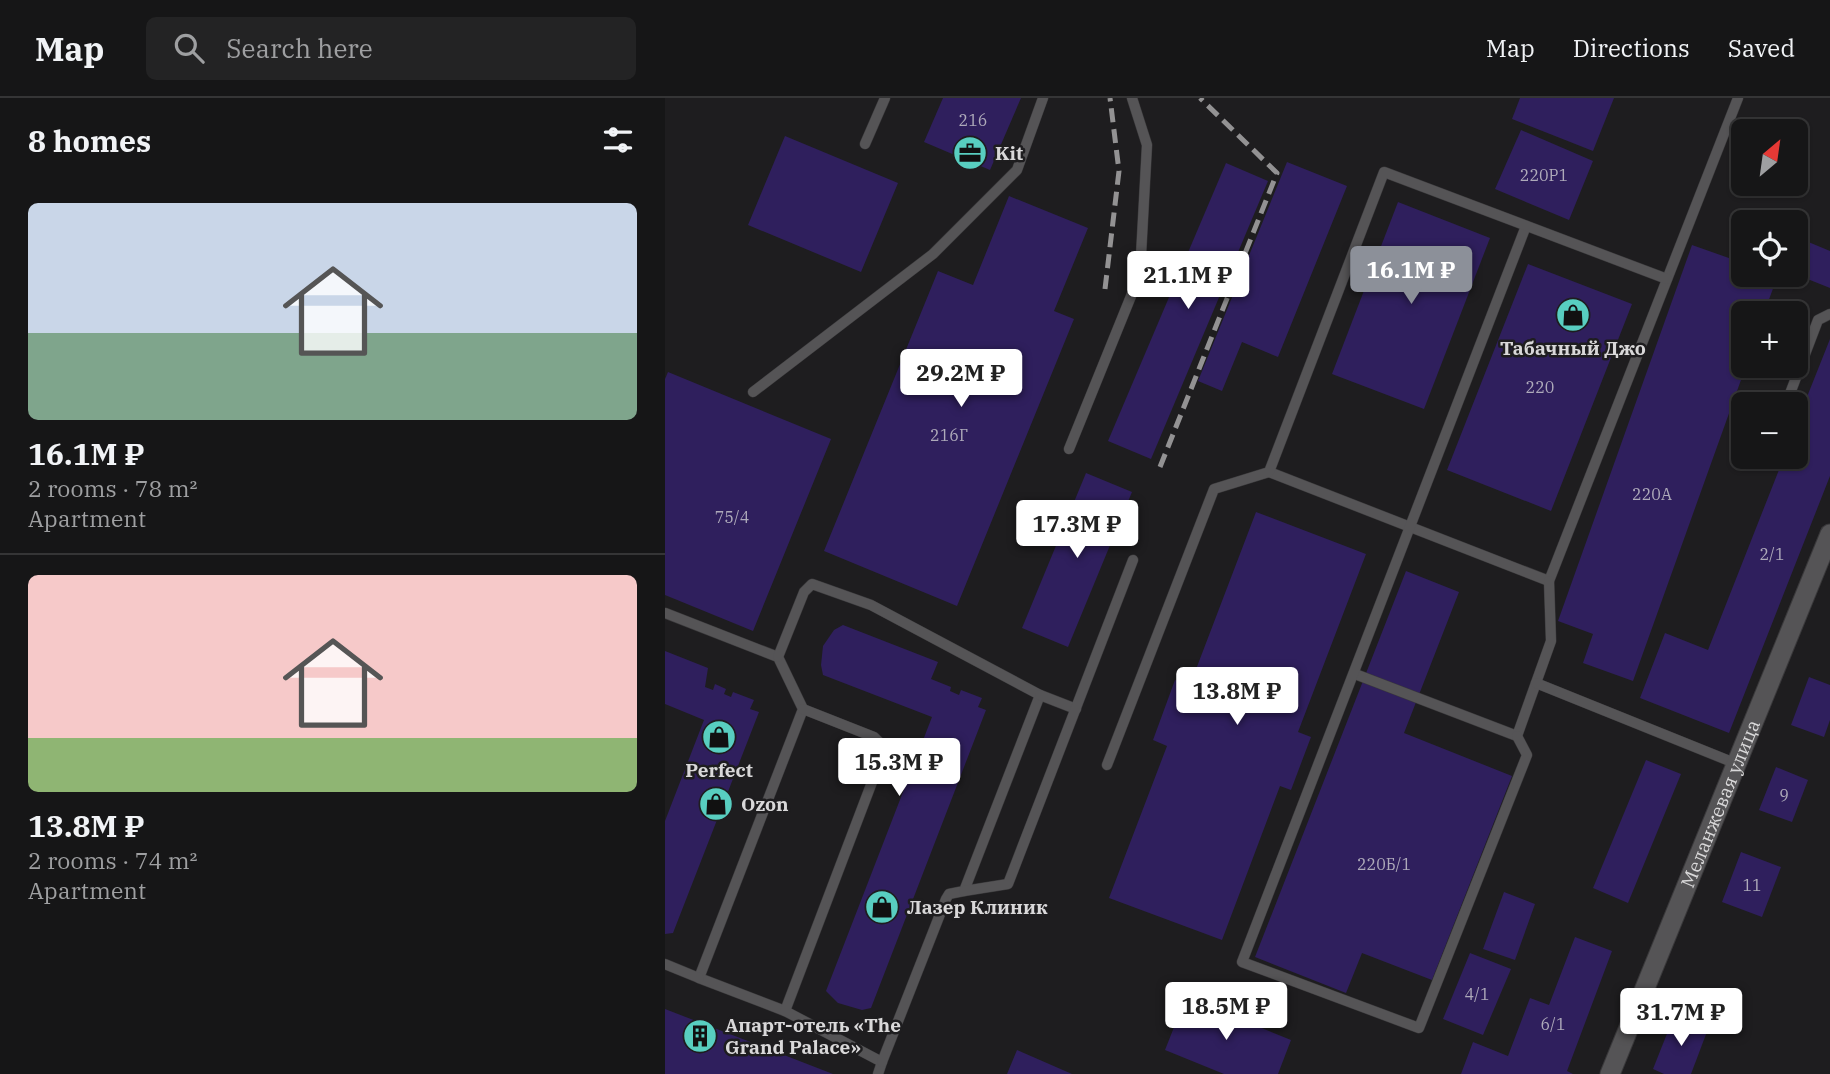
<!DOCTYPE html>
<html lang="en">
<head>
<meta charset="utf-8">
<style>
  :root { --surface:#161617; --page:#232324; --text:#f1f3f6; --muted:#9e9fa1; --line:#353536; --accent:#8c9099 }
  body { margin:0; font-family:"IBM Plex Serif",serif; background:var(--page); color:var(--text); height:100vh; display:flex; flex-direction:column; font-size:26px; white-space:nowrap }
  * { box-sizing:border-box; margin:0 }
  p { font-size:23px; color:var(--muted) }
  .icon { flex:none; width:38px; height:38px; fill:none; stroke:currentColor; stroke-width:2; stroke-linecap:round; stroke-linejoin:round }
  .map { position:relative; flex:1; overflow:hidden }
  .sheet { display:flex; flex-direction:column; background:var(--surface); width:665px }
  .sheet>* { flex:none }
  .needle { width:46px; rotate:29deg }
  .buttons { position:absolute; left:1066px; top:21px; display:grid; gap:14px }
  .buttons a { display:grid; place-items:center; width:77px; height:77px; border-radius:10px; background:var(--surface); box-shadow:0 2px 5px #0004,0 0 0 2px var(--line); font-size:35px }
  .price { position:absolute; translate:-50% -60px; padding:0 16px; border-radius:7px; background:#fff; color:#222; font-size:23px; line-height:46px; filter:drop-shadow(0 2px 4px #0008) }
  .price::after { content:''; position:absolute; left:50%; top:42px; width:21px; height:16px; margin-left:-10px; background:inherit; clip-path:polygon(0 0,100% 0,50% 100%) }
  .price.current { background:var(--accent); color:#fff }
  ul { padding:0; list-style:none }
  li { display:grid; align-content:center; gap:14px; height:371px; padding:0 28px }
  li+li { border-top:2px solid var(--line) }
  li span { display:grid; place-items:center; height:217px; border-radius:10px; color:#555 }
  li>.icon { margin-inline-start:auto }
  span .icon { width:126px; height:126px; fill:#fffc; stroke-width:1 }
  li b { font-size:30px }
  h2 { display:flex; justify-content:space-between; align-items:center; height:84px; padding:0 28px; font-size:30px }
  header { display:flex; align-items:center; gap:42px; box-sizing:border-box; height:98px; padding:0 35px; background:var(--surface); border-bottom:2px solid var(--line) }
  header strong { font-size:33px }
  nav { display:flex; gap:38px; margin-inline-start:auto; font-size:24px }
  .search { width:490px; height:63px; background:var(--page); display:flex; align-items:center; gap:18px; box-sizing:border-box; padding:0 24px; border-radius:10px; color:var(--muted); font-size:26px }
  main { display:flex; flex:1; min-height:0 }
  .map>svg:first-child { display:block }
  .building { fill:#2f1f5d }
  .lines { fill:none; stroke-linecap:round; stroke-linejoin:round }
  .service-casing { stroke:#3a393b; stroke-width:11 }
  .minor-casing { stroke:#3a393b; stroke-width:21 }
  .service { stroke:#555456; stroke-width:10 }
  .minor { stroke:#555456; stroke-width:19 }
  .rail { stroke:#939293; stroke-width:5; stroke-dasharray:14 7; stroke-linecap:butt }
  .labels { text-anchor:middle; stroke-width:5; stroke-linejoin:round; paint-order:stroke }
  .number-label { font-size:16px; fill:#aeaaba }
  .poi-label { font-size:19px; font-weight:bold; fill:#d9d8d9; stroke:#1e1d1f; text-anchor:start }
  .street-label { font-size:19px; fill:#d9d8d9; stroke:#1e1d1f }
</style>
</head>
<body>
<header>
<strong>Map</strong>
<div class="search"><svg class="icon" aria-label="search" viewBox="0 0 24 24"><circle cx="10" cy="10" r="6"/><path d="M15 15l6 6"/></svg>Search here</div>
<nav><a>Map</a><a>Directions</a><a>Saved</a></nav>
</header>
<main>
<section class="sheet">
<h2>8 homes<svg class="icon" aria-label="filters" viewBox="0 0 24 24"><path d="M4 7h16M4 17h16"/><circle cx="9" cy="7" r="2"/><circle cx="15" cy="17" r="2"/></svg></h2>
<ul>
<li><span style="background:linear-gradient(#c9d6e8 60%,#7fa58c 0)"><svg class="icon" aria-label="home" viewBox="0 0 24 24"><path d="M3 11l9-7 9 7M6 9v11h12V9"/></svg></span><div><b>16.1M ₽</b><p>2 rooms · 78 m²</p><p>Apartment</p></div></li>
<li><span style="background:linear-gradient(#f6c9c9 75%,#8fb573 0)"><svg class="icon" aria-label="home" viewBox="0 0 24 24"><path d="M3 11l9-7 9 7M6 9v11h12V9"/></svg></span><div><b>13.8M ₽</b><p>2 rooms · 74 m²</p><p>Apartment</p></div></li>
</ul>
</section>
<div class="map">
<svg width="1165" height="976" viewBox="0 0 1165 976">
  <rect width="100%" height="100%" fill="#1e1d1f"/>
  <g class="building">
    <polygon points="278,0 356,0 325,72 259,44"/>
    <polygon points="855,0 949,0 928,53 847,21"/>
    <polygon points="856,32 928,63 904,122 830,91"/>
    <polygon points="120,38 233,85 196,174 83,127"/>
    <polygon points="622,64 682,88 613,259 577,244 557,293 533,283"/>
    <polygon points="561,65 603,83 486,361 443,343"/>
    <polygon points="344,98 423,130 389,213 409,221 292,508 159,453 273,173 308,187"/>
    <polygon points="733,104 825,140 759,311 667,276"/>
    <polygon points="1141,143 1165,153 1165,190 1130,176"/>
    <polygon points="1027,147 1078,165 1078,177 1113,177 1099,215 1078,215 1078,268 1081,268 968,583 918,565 928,536 893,523"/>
    <polygon points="863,166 967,206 886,413 782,372"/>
    <polygon points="1165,241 1165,378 1064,635 975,600 1000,535 1043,552 1119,359 1130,359 1130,329"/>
    <polygon points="3,274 166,341 88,533 0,497 0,281"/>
    <polygon points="421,375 467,394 403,549 357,530"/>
    <polygon points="591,414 701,456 633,634 646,639 626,692 615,688 557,842 444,800 502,648 488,642 510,582 525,587"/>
    <polygon points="741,473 794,494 739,635 847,678 767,882 697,855 681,895 590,859"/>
    <polygon points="178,527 273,564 266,581 286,589 285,593 294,597 296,592 317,600 313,609 321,612 206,910 197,912 173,905 161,893 267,619 158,577 156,567 158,548 169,532"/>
    <polygon points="0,553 43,570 40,589 48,592 50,586 61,591 59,596 66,599 68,594 89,602 85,611 94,614 8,835 0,836 0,723 39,622 0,606"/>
    <polygon points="1144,579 1165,587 1165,622 1159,639 1126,627"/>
    <polygon points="981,662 1016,676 963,805 928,790"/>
    <polygon points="1111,669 1143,682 1127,724 1094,712"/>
    <polygon points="1076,754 1116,769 1097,819 1057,804"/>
    <polygon points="839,794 870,806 850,862 818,851"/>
    <polygon points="910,839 947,853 902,973 908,976 796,976 808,944 843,958 865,900 884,907"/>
    <polygon points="805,855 846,871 818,937 778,921"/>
    <polygon points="521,899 626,942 613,976 559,976 500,952"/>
    <polygon points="0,911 168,976 0,976"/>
    <polygon points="1009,918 1043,931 1026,976 999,976 988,971"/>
    <polygon points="352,952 407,976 342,976"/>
  </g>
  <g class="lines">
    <g class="service-casing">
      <g id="service">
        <polyline points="200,46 220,0"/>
        <polyline points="88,294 268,156 352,72 378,0"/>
        <polyline points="1121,306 1153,222 1165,216"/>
        <polyline points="404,351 475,176 482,47 467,0"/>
        <polyline points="604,374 884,483 1073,0"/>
        <polyline points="0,515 113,559 138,611 34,880 120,913 217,964 213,976"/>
        <polyline points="113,559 139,494 147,486 206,507 375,597 299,793 284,796 281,801 217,964"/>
        <polyline points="690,576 852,638 886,543 884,483"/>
        <polyline points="871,585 1072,666"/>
        <polyline points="375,597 411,611"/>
        <polyline points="852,638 862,657 754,930 577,864 861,128"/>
        <polyline points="442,667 549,391 604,374 719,74 1002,181"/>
        <polyline points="299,793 343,786 468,462"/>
        <polyline points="0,866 34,880"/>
        <polyline points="120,913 220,650 209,639 138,611"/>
      </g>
    </g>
    <g class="minor-casing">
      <g id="minor">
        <path id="s1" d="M 945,976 L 1165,436"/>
      </g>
    </g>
    <use href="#service" class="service"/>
    <use href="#minor" class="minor"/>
    <g class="rail">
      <polyline points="440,191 454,73 445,0"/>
      <polyline points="495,369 612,75 535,0"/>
    </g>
  </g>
  <defs>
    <g id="office-disc" transform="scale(1.75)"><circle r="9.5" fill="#58cec0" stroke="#1e1d1f"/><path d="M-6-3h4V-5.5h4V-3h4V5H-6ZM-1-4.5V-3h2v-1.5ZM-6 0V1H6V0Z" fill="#111"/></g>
    <g id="shop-disc" transform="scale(1.75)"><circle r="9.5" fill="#58cec0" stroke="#1e1d1f"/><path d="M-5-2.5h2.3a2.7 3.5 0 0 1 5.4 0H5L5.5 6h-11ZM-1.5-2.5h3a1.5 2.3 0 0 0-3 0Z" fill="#111"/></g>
    <g id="building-disc" transform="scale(1.75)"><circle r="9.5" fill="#58cec0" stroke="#1e1d1f"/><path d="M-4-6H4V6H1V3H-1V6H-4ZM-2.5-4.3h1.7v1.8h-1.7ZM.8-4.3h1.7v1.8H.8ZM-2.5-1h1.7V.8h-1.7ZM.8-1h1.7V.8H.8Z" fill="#111"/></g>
  </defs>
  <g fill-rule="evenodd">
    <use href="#office-disc" x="305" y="55"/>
    <use href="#shop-disc" x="908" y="217"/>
    <use href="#shop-disc" x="54" y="639"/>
    <use href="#shop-disc" x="51" y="706"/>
    <use href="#shop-disc" x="217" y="809"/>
    <use href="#building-disc" x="35" y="938"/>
  </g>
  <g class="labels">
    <g class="number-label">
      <text x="308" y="28">216</text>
      <text x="879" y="83">220Р1</text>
      <text x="875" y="295">220</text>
      <text x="284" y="343">216Г</text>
      <text x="987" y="402">220А</text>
      <text x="67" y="425">75/4</text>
      <text x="1107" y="462">2/1</text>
      <text x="1119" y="703">9</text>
      <text x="719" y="772">220Б/1</text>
      <text x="1087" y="793">11</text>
      <text x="812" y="902">4/1</text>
      <text x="888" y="932">6/1</text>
    </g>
    <g class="poi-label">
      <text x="330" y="62">Kit</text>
      <text x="908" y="257" text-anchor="middle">Табачный Джо</text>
      <text x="54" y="679" text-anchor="middle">Perfect</text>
      <text x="76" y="713">Ozon</text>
      <text x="242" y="816">Лазер Клиник</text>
      <text x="60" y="934">Апарт-отель «The<tspan x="60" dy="22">Grand Palace»</tspan></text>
    </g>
    <g class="street-label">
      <text dy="7" stroke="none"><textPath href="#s1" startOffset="292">Меланжевая улица</textPath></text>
    </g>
  </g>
</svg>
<div class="buttons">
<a><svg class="needle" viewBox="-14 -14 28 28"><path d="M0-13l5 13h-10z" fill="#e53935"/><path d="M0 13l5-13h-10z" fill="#9e9fa1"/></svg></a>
<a><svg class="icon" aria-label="locate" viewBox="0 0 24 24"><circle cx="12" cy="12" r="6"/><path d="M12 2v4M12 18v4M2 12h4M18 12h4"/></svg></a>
<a>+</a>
<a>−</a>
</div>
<b class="price current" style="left:746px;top:208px">16.1M ₽</b>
<b class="price" style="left:523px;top:213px">21.1M ₽</b>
<b class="price" style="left:296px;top:311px">29.2M ₽</b>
<b class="price" style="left:412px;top:462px">17.3M ₽</b>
<b class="price" style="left:572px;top:629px">13.8M ₽</b>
<b class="price" style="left:234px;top:700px">15.3M ₽</b>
<b class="price" style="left:561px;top:944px">18.5M ₽</b>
<b class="price" style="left:1016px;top:950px">31.7M ₽</b>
</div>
</main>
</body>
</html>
